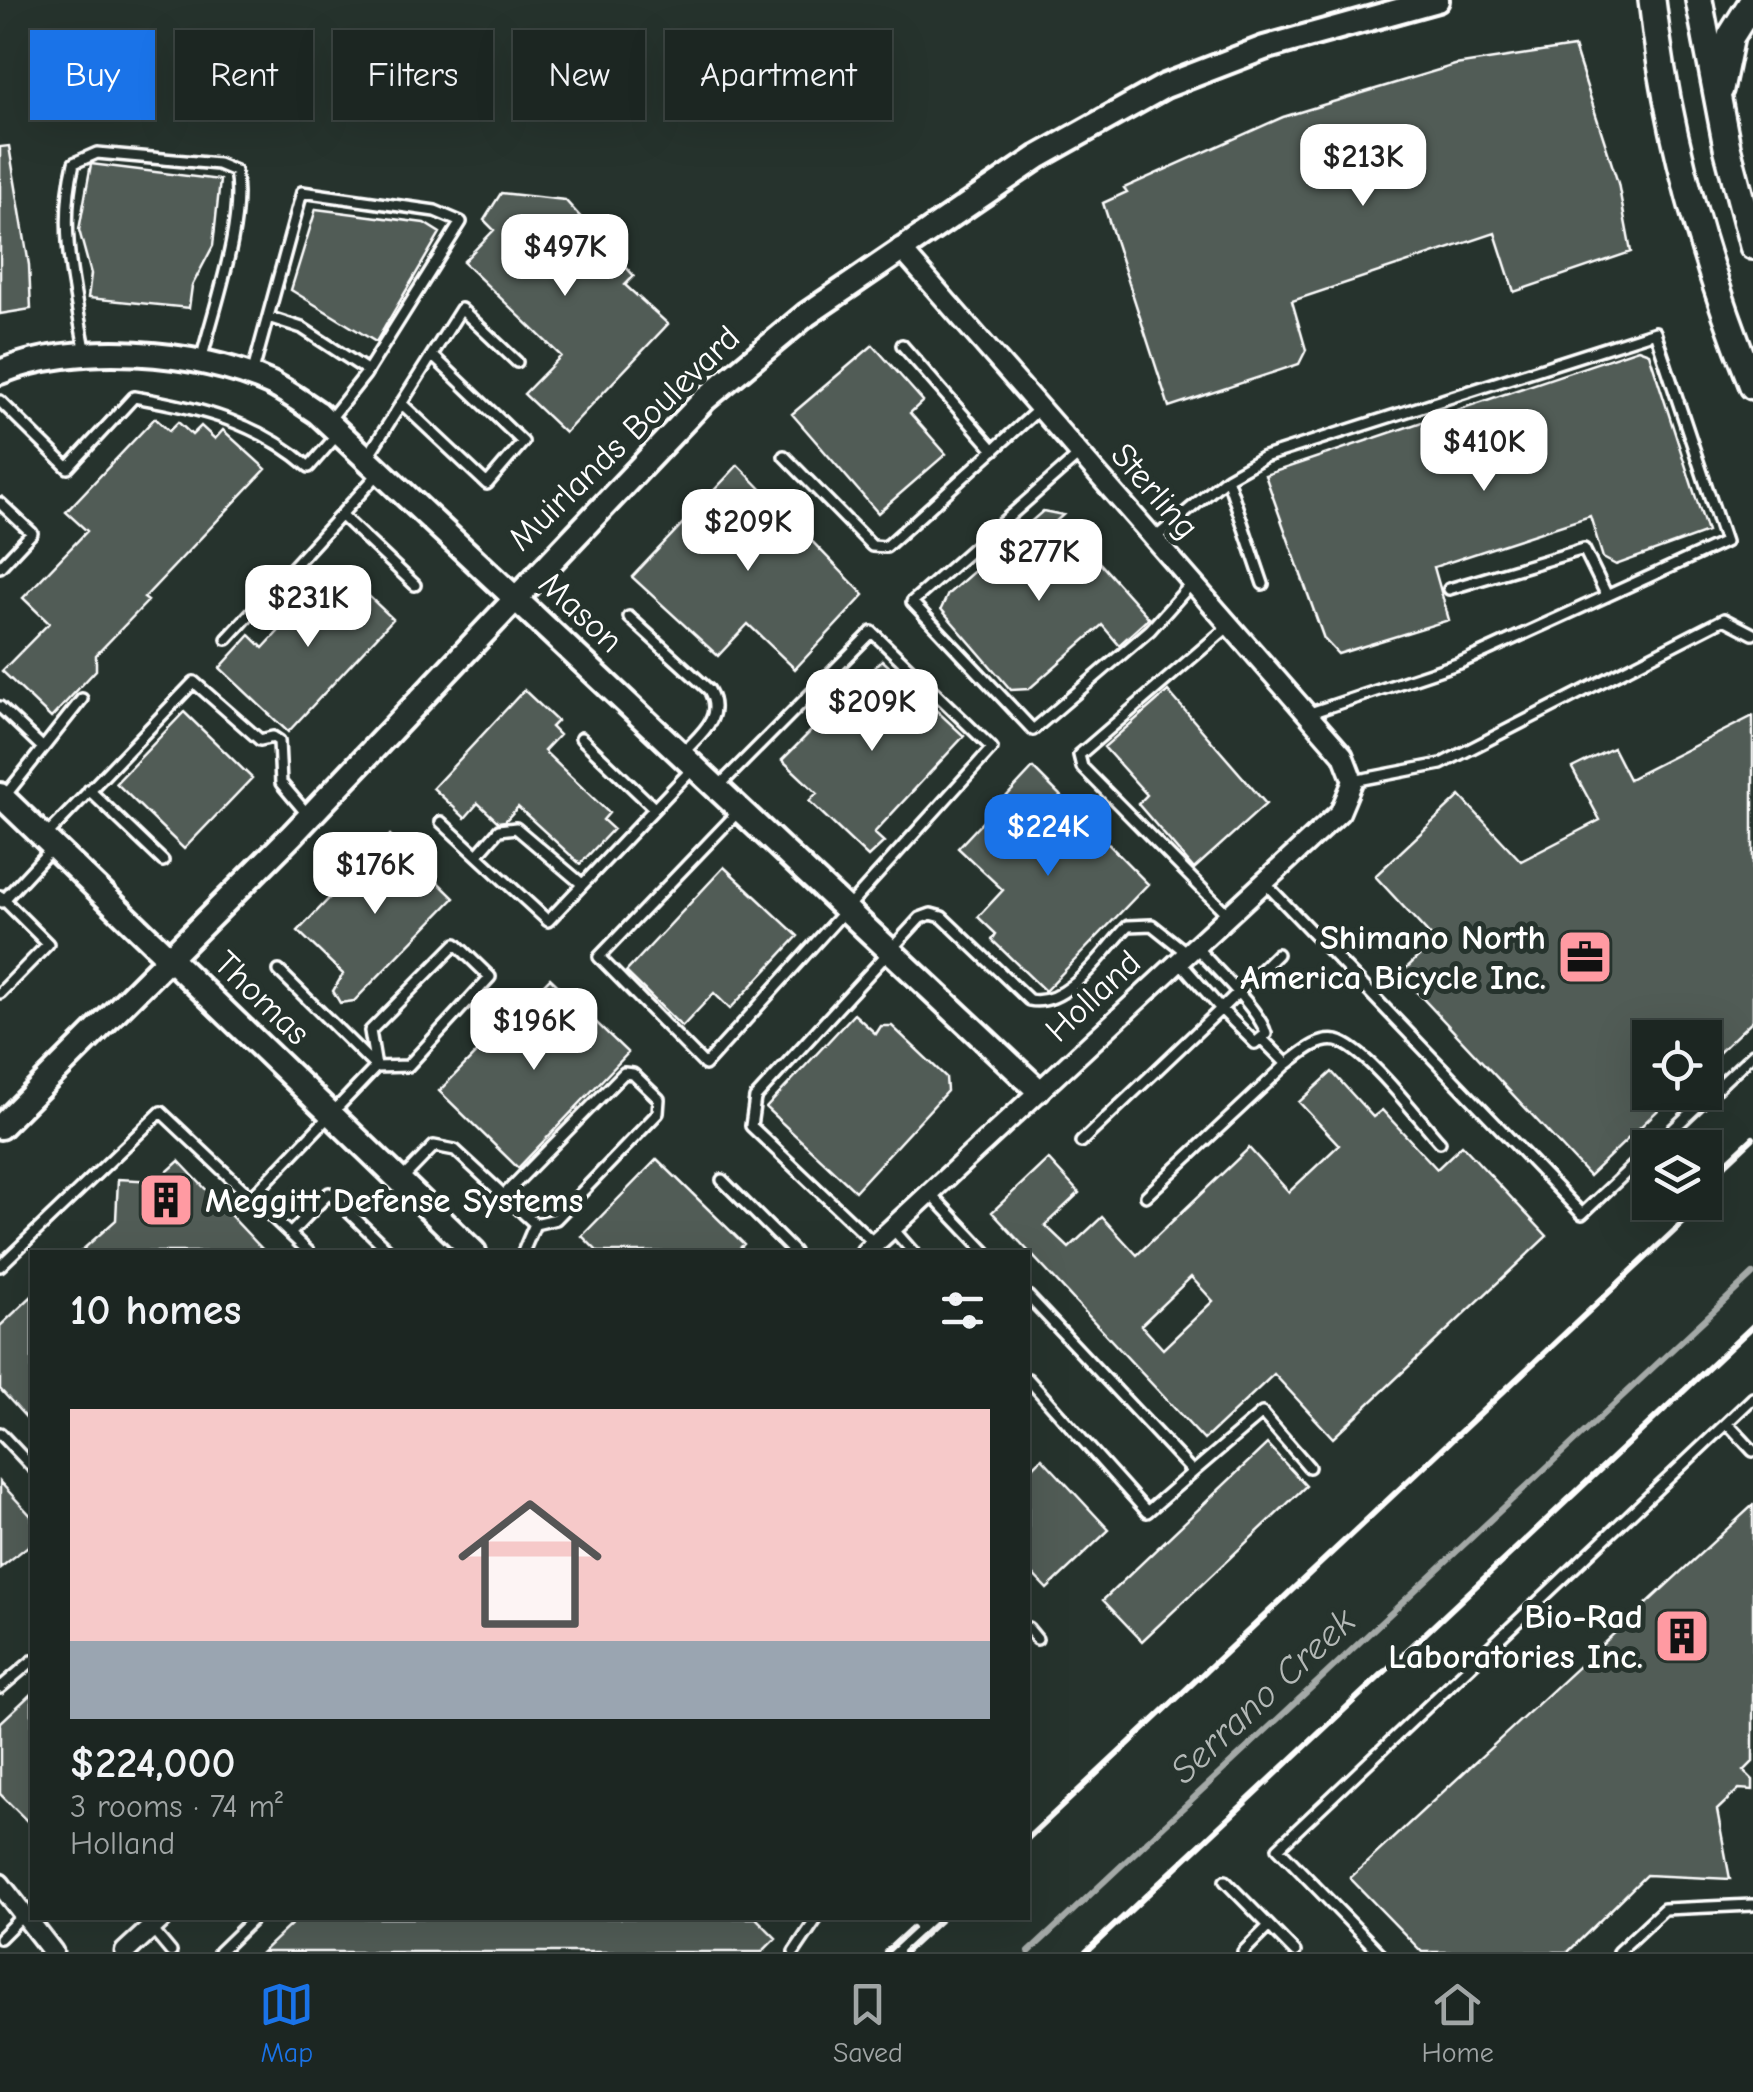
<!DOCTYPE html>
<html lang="en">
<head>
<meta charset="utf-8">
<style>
	:root { --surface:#1c2622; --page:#252e2a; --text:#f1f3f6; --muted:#a0a5a5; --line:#3a4340; --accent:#1a73e8 }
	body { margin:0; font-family:"Comic Neue",sans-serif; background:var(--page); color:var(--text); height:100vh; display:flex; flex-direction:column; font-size:38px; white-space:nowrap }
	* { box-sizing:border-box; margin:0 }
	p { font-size:32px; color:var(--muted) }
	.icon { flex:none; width:55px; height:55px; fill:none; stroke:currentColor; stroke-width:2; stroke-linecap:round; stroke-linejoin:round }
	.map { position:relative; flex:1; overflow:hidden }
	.panel { position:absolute; left:30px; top:1250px; width:1000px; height:670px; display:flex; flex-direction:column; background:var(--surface); border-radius:0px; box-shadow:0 10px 40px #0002,0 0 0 2px var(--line) }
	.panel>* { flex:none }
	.top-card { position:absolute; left:30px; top:30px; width:1000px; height:90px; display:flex; gap:20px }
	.tools { position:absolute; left:1632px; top:1020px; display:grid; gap:20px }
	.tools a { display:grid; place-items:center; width:90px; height:90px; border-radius:0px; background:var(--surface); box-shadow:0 10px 40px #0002,0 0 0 2px var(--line); font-size:50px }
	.price { position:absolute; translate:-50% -85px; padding:0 22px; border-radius:20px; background:#fff; color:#222; font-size:32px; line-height:65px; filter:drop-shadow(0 2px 5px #0008) }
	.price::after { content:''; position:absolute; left:50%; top:60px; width:30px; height:22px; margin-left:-15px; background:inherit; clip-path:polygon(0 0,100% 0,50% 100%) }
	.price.on { background:var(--accent); color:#fff }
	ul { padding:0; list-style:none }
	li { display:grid; align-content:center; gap:20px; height:530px; padding:0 40px }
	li+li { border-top:2px solid var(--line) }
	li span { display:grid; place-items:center; height:310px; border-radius:0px; color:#555 }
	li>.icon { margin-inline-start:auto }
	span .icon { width:180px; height:180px; fill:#fffc; stroke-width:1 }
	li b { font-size:42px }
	h2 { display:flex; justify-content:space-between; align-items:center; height:120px; padding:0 40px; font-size:42px }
	.chip { padding:0 35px; border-radius:0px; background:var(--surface); box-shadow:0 10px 40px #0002,0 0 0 2px var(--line); font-size:35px; line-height:90px }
	.chip.on { background:var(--accent); color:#fff }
	.dock { display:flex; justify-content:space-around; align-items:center; height:140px; border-top:2px solid var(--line); background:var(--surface); font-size:28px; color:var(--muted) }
	.dock a { display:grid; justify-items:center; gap:5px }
	.dock .on { color:var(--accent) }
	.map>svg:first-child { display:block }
</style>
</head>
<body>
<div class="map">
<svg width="1753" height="1952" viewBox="0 0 1753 1952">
	<rect width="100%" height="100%" fill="#26332d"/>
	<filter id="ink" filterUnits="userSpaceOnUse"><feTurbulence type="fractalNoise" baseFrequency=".01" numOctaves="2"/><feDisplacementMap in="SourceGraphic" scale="20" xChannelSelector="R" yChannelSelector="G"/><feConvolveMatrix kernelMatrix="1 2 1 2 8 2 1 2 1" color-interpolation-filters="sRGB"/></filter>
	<g filter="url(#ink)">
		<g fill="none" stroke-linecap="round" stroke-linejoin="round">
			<path stroke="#a4a9a7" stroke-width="6" d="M1029 1952 1753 1274"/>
		</g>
		<path fill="#515c57" stroke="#fff" stroke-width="2.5" fill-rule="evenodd" d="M1574 47 1618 183 1631 252 1514 292 1495 233 1292 301 1306 350 1299 364 1169 407 1103 203 1127 192 1124 188 1283 117 1455 65Z
			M9 146 29 265 31 309 0 314V147Z
			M91 164 220 180 213 246 192 286 189 308 88 298 91 274 79 230Z
			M501 193 565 200 634 276 625 285 668 324 565 433 524 394 561 356 463 262 494 230 484 220Z
			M316 209 424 223 440 233 376 342 291 290Z
			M873 345 923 401 910 413 946 454 878 513 792 414Z
			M1638 349 1649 353 1707 532 1616 565 1603 558 1590 516 1434 567 1449 620 1338 654 1324 639 1265 475Z
			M155 418 169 431 178 422 192 435 201 426 215 439 223 430 266 469 144 598 148 601 96 655V670L51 718 2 671 49 623 23 598 87 531 66 512Z
			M738 465 864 595 795 669 748 624 718 656 632 577Z
			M1043 511 1063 515 1054 523 1073 547 1080 541 1149 618 1119 645 1102 625 1029 689 1011 690 941 609 948 594Z
			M338 567 393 619 288 732 220 668 250 635 263 648Z
			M882 660 964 736 874 833 884 842 868 857 809 801 817 793 782 760Z
			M524 690 557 721 551 727 559 735 544 751 609 813 603 820 613 829 580 864 518 807 505 821 498 822 478 803 465 818 433 788Z
			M1168 691 1266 804 1194 869 1138 804 1147 795 1104 747Z
			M184 712 252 778 184 849 116 783Z
			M1753 716V1020L1705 1066V1038H1650V1092H1677L1589 1176 1400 974 1435 941 1375 876 1460 796 1521 861 1600 820 1572 768 1613 748 1629 779Z
			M1033 768 1148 884 1045 991 992 940 996 934 978 917 1003 890 958 848Z
			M390 835 454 898 354 1001 340 1003 333 991 343 974 298 931Z
			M724 867 798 936 730 1009 714 993 682 1027 626 972Z
			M550 978 628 1053 518 1168 439 1091Z
			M854 1014 876 1034 881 1026H892L946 1077 947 1091 855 1191 766 1108Z
			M1332 1072 1373 1117 1382 1110 1437 1169 1462 1145 1547 1236 1333 1438 1274 1374 1204 1440 992 1212 1048 1159 1079 1193 1045 1225 1069 1248 1102 1217 1137 1255 1249 1148 1289 1192 1339 1145 1299 1102ZM1191 1277 1213 1301 1163 1349 1141 1325Z
			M657 1159 744 1244 736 1252H598L582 1236Z
			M179 1161 265 1252H80L116 1220 118 1179 157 1181Z
			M32 1296V1424L0 1389V1326Z
			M1267 1444 1306 1486 1142 1641 1103 1600Z
			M1042 1458 1109 1530 1047 1589 1028 1569V1472Z
			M0 1482 32 1517V1543L0 1568Z
			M1753 1505V1762L1744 1771 1753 1780V1790L1739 1789 1717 1810 1730 1879 1646 1875 1568 1952H1422L1350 1878Z
			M32 1693V1826L0 1794V1723Z
			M298 1918H756L776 1938 762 1952H262Z"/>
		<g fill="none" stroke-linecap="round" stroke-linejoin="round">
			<g stroke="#fff" stroke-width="16">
				<path id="lane" d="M268 317 302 328 368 371
					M902 345 994 450
					M86 354C74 288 58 229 74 163L97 153 218 164 235 171C245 224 214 307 201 361
					M252 375 302 192 435 211 461 222 365 375 330 419
					M0 401 68 468 134 397C199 408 258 422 309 467L338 434
					M401 403 487 484 523 442 432 355
					M1080 454 912 602 1033 730 1150 630 1192 583
					M368 456 461 309 517 362
					M784 456 872 546 886 547 1040 408
					M1227 478 1264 457 1655 332 1725 542 1460 663 1307 714
					M0 503 32 533 0 567
					M341 515 415 585
					M1154 539 1227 478 1263 584
					M1449 589 1584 549 1607 596
					M629 617 709 690C725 718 700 734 682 754
					M227 639 380 472
					M0 707 43 748
					M581 738 654 808
					M1353 781 1441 764 1724 619 1753 634
					M719 786 872 632 992 748 705 1065 599 957 738 812
					M89 790 163 861
					M5 796 82 699
					M441 822 548 921 692 769
					M44 838 194 682 260 740 273 737 279 741 281 783 307 814
					M478 854 499 830 516 828 582 884
					M1264 882 1582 1214 1650 1150
					M0 896 48 944 0 993
					M2 902 53 847
					M1228 915 1082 767 1079 755 1230 625
					M1195 946C1212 966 1260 1010 1266 1034L1255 1043 1221 1009 1277 954
					M1262 1039 1287 1064C1301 1054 1318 1037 1337 1041 1366 1048 1418 1118 1440 1142
					M1081 1142 1221 1009 1179 961
					M1653 1148 1753 1054
					M402 1179 434 1146 455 1150 535 1224 523 1252
					M722 1180 794 1252
					M930 1193 986 1252
					M504 1195 624 1073 633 1074 659 1099 658 1113 556 1219 535 1224
					M1146 1196 1287 1064
					M252 1197 376 1067 408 1066 490 977 456 944 370 1031 376 1067 279 971
					M892 1228 913 1252
					M290 1234 309 1252
					M875 1244 751 1126 755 1098 920 918 931 914 942 917 1029 1000C1068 1008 1103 951 1128 926L1152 925 1187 953
					M0 1266 161 1112 290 1234 329 1193 390 1252
					M1028 1296 1193 1472 1147 1512 1028 1379
					M1727 1423 1753 1451
					M0 1433 32 1467
					M1193 1472 1262 1413 1309 1467
					M1028 1628 1037 1639
					M0 1688 32 1661
					M1225 1881 1295 1952
					M151 1928 171 1952
					M0 1938 23 1915
					M219 1952 254 1918
					M794 1952 817 1918
					M1243 1952 1269 1926
					M1379 1952 1278 1848 1753 1398
					M1618 1952 1664 1909 1753 1905"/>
			</g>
			<g stroke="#fff" stroke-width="25">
				<path id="street" d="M866 1252 1340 812 1353 781 1343 755 900 248
					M0 1884 53 1952
					M125 1952 162 1918"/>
			</g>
			<g stroke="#fff" stroke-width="30">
				<path id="secondary" d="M0 372C74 341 199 350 272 384 288 392 303 403 318 413L1038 1090
					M0 795 474 1252
					M0 1127 292 835 705 399 806 315 1038 157 1165 86 1264 48 1437 0"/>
			</g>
			<g stroke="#fff" stroke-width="32">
				<path id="primary" d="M1652 0C1667 134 1703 261 1753 386
					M1699 0 1727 147 1753 246
					M1720 89 1731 36 1753 1"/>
			</g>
			<use href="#lane" stroke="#26332d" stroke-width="9"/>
			<use href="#street" stroke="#26332d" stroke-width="18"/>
			<use href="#secondary" stroke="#26332d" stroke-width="22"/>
			<use href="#primary" stroke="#26332d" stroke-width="25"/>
			<path stroke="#fff" stroke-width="6" d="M1705 1183 1753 1138
				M1028 1838 1705 1202
				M886 1952 912 1928
				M905 1952 942 1918
				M1086 1952 1753 1326"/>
		</g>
	</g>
	<defs>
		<g id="office-square" transform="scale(2.875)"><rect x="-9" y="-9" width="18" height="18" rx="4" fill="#ff9aa2" stroke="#26332d"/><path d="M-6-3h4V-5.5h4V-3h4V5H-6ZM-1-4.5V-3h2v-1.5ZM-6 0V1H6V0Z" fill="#111"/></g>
		<g id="building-square" transform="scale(2.875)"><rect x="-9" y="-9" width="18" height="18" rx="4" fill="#ff9aa2" stroke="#26332d"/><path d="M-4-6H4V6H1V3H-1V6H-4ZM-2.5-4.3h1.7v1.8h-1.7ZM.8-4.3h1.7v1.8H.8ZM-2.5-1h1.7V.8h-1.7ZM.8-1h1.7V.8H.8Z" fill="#111"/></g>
	</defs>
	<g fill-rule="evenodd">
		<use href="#office-square" x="1585" y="957"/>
		<use href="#building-square" x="166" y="1200"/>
		<use href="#building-square" x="1682" y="1636"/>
	</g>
	<g text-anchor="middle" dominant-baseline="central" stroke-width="10" stroke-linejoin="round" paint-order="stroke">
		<g font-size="35" fill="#fff" stroke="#26332d">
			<text transform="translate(624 438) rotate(-44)">Muirlands Boulevard</text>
			<text transform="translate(1155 491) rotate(49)">Sterling</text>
			<text transform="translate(581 612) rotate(43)">Mason</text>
			<text transform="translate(1093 996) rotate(-43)">Holland</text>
			<text transform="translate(262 998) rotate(44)">Thomas</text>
		</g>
		<g font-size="35" font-weight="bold" fill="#fff" stroke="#26332d" text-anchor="end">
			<text x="1546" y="937">Shimano North<tspan x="1546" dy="40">America Bicycle Inc.</tspan></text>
			<text x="205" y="1200" text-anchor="start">Meggitt Defense Systems</text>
			<text x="1643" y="1616">Bio-Rad<tspan x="1643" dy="40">Laboratories Inc.</tspan></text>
		</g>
		<g font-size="38" font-style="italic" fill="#b3b8b6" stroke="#26332d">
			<text transform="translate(1263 1696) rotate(-43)">Serrano Creek</text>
		</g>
	</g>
</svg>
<div class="tools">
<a><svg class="icon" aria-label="locate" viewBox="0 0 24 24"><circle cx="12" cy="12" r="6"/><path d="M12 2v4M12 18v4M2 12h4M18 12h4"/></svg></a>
<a><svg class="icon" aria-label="layers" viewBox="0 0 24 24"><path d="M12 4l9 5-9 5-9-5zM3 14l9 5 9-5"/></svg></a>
</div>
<b class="price" style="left:1363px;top:209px">$213K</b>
<b class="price" style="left:565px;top:299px">$497K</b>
<b class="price" style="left:1484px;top:494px">$410K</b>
<b class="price" style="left:748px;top:574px">$209K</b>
<b class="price" style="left:1039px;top:604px">$277K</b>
<b class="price" style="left:308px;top:650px">$231K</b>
<b class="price" style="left:872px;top:754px">$209K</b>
<b class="price on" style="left:1048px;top:879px">$224K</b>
<b class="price" style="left:375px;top:917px">$176K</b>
<b class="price" style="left:534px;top:1073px">$196K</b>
<div class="top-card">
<a class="chip on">Buy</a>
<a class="chip">Rent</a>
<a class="chip">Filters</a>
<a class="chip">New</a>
<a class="chip">Apartment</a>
</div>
<section class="panel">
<h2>10 homes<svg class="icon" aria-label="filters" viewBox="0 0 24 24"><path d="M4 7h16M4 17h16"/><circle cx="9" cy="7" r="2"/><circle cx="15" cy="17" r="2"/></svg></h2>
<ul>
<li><span style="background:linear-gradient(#f6c9c9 75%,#9aa5b1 0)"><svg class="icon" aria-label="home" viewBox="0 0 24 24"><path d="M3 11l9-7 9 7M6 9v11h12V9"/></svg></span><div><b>$224,000</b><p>3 rooms · 74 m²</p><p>Holland</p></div></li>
</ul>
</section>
</div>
<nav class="dock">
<a class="on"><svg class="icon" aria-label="map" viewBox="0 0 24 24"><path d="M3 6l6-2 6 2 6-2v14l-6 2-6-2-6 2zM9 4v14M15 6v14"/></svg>Map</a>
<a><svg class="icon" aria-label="saved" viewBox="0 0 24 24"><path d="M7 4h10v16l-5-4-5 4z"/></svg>Saved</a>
<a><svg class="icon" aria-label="home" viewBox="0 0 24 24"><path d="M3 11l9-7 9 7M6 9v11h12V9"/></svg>Home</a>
</nav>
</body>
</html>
